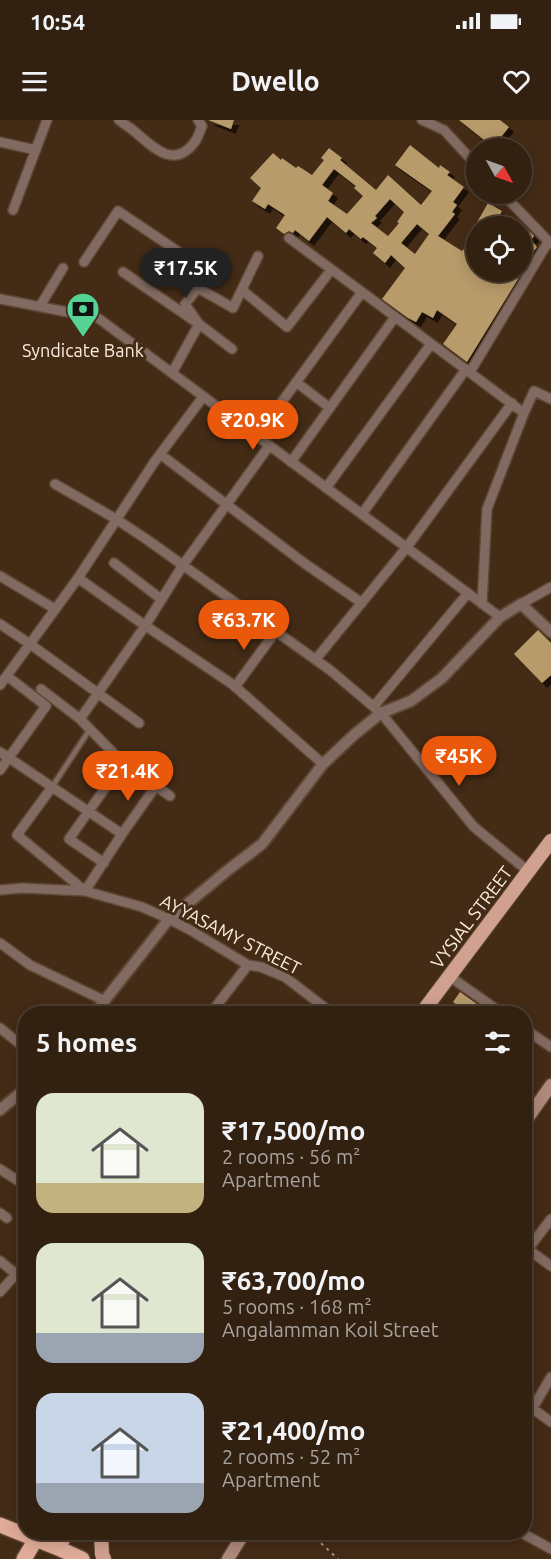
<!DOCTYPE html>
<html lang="en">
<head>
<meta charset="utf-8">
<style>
	:root { --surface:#322010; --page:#3d2d1e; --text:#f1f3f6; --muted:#a8a39f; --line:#4d3e30; --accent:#ea580c }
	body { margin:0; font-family:Ubuntu,sans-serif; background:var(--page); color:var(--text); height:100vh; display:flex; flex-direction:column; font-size:22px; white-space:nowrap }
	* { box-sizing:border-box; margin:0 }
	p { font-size:20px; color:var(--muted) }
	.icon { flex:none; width:33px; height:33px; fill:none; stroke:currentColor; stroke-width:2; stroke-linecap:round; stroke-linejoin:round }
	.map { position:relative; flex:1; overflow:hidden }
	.sheet { position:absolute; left:18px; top:886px; width:514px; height:534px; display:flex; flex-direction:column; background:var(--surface); border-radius:24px; box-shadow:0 3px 15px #0003,0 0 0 2px var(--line) }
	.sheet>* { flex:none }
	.needle { width:39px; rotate:130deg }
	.fabs { position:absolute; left:466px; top:18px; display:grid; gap:12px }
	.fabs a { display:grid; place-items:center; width:66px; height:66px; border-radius:50%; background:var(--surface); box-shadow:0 3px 15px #0003,0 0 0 2px var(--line); font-size:30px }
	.price { position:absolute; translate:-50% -51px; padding:0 14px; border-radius:21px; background:var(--accent); color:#fff; font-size:20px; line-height:39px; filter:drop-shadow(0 2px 3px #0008) }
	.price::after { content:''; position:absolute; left:50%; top:36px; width:18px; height:14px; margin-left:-9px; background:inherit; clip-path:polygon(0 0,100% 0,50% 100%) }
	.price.on { background:#222; color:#fff }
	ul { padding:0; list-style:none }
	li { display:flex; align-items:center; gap:18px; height:150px; padding:0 18px }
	li span { display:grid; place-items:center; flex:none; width:168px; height:120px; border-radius:18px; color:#555 }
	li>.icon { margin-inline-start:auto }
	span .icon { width:72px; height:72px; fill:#fffc; stroke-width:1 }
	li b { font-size:26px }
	h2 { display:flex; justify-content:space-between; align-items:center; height:72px; padding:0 18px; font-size:26px }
	.status { display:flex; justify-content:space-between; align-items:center; height:42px; padding:0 30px; background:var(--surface); direction:ltr }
	.status svg { height:16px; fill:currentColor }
	header { display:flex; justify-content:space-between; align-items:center; height:78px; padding:0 18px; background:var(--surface); font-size:27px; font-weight:600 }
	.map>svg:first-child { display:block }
</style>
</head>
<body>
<div class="status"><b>10:54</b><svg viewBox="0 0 49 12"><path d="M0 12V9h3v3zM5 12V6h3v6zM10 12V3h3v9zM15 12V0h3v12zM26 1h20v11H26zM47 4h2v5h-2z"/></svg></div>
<header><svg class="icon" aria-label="menu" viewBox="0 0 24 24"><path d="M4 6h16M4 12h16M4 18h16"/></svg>Dwello<svg class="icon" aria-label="heart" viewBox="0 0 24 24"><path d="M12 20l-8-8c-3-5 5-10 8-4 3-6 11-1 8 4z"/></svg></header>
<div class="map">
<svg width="551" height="1439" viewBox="0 0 551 1439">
	<defs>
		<filter id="shadow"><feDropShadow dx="5" dy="5" stdDeviation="0" flood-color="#0009"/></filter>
	</defs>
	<rect width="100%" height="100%" fill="#432b16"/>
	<path fill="#b89b6a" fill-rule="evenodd" filter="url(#shadow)" d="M208 0H234L231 9Z
		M459 0H500L509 7 493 27Z
		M410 25 439 48 440 45 450 52 447 55 464 67 453 82 457 85 452 92 455 94 438 116 462 131 464 129 477 139 474 144 477 146V152H518L521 154 467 242 443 224 457 204 437 190 433 198 422 192 416 202 408 198 382 179 405 148 391 135 385 143 373 133 377 128 363 117 361 119 349 109 346 113 327 97 309 121 295 110 293 113 289 111 284 114 276 108 285 95 268 84 265 89 252 81 261 68 250 58 273 33 281 40 282 38 296 48 298 46 312 55 324 40 321 38 329 28 342 38 340 40 376 70 388 55 421 85 432 71 395 45ZM334 49 356 66 354 68 363 76 347 94 328 81 333 73 322 65ZM390 79 404 92 397 102 399 103 388 116 371 103 377 98 375 96ZM417 104 429 114 415 134 401 123Z
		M488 83 502 91 494 106H475Z
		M522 104 534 116 531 120 537 127 529 137 531 138 522 152Z
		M538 510 551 523V555L542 563 514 534Z
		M460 872 491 894H469L453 882Z"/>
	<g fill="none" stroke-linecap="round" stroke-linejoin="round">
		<g stroke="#5d4632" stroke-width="8">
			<path id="service" d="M52 667 90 609"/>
		</g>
		<g stroke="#5d4632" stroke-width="12">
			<path id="minor" d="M119 0C124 4 129 7 134 11 152 26 173 50 194 23 198 18 200 11 202 6L198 0
				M422 0 444 10 477 46
				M0 22 36 30
				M503 74 551 124
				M13 90 47 0
				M289 118 362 172
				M84 142 118 91 207 151 198 168
				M123 152 199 204 232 229
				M242 170 287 207 331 150
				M0 179 98 198 500 497
				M40 186 63 148
				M470 252 548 122
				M172 253 199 204 185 184 198 168 233 188 258 136
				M296 262 330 288
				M524 293 534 271 551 279
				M257 316 362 172 524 293 487 389 482 484
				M160 334 304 443 362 483
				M291 342 395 197
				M55 364 116 399 149 421 330 550 381 593 474 707 528 751
				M326 368 431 224
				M362 394 466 249
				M114 443 161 479
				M0 456 55 489
				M78 458 140 502 232 564 323 644
				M521 484 551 467
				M0 504 30 524 139 603
				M316 539 407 427 512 283
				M0 565 78 458 155 341 203 277
				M235 567 276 511
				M41 569 80 599 123 643 170 676
				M374 586 468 473
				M80 599 145 506 183 445 269 326
				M0 632 122 714 85 771 17 715 52 667
				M0 650 46 586 7 556
				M122 714 156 666
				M104 743 69 719 123 643
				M0 770 22 768 85 771 142 787 169 799 192 811 248 845 261 847 285 857 333 894
				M0 823 30 845 105 881
				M449 856 503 894
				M151 890V894
				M210 894 248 845
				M0 908 26 929
				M525 909 551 927
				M0 1049 26 1066
				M0 1093 7 1098
				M525 1127 551 1146
				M528 1129 551 1099
				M0 1141 16 1154 26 1160
				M0 1172 26 1143
				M525 1283 551 1302
				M525 1301 551 1257
				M522 1413 551 1429"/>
		</g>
		<g stroke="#5d4632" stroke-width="14">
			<path id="tertiary" d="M94 894 169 799 228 750 262 724 323 644 355 614 381 593 411 581 442 558 500 497 521 484 551 512
				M0 990 26 968"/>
		</g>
		<g stroke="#5d4632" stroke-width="15">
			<path id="secondary" d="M525 1002 551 965
				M228 1439 244 1413"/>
		</g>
		<g stroke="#5d4632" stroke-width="16">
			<path id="primary" d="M421 894 551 721
				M101 1413 102 1434 104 1439
				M58 1428 67 1413"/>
		</g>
		<g stroke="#5d4632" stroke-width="18">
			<path id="trunk" d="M0 1405 58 1428 82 1439
				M24 1439 36 1419"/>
		</g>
		<path stroke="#a69282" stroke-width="2" stroke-dasharray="3 4.5" stroke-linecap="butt" d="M310 1413 338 1439"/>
		<use href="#service" stroke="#816a61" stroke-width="4.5"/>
		<use href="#minor" stroke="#816a61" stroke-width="9"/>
		<use href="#tertiary" stroke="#816a61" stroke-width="10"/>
		<use href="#secondary" stroke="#ae897b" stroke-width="12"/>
		<use href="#primary" stroke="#d1a18f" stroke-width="14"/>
		<use href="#trunk" stroke="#e0ac98" stroke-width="15"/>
	</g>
	<defs>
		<g id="bank-pin" transform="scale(1.725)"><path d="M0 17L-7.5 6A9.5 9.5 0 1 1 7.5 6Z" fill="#54d395" stroke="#432b16"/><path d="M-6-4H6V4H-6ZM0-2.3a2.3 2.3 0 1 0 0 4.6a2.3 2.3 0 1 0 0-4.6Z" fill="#111"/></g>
	</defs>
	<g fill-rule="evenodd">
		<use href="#bank-pin" x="83" y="189"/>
	</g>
	<g text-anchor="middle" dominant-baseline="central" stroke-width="6" stroke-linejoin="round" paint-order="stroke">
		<g font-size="18" fill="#fdede0" stroke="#432b16">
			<text x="83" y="230">Syndicate Bank</text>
		</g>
		<g font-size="18" fill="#fdede0" stroke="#432b16">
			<text transform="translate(471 797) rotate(-53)">VYSIAL STREET</text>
			<text transform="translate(231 814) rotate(27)">AYYASAMY STREET</text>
		</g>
	</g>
</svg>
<div class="fabs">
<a><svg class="needle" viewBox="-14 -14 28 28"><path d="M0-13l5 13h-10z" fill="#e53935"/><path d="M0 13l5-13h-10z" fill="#a8a39f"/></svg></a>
<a><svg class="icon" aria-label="locate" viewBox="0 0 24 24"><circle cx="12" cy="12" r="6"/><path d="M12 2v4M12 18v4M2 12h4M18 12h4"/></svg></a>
</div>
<b class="price on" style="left:186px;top:179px">₹17.5K</b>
<b class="price" style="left:253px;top:331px">₹20.9K</b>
<b class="price" style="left:244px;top:531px">₹63.7K</b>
<b class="price" style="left:459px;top:667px">₹45K</b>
<b class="price" style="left:128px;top:682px">₹21.4K</b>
<section class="sheet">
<h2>5 homes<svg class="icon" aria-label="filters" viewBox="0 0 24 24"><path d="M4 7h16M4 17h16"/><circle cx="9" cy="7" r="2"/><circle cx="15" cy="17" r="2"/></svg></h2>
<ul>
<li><span style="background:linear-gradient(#dfe7d0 75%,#c2b280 0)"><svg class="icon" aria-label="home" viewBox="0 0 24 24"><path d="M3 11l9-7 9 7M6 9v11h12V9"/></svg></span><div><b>₹17,500/mo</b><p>2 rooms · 56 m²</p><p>Apartment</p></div></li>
<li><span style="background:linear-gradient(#dfe7d0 75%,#9aa5b1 0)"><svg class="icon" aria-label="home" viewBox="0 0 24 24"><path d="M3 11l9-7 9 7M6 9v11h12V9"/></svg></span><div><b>₹63,700/mo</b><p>5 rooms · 168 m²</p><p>Angalamman Koil Street</p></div></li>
<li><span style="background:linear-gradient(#c9d6e8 75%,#9aa5b1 0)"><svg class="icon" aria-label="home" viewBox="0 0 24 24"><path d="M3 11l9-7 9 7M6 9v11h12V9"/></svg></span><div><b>₹21,400/mo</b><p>2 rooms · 52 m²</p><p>Apartment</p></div></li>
</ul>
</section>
</div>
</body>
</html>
